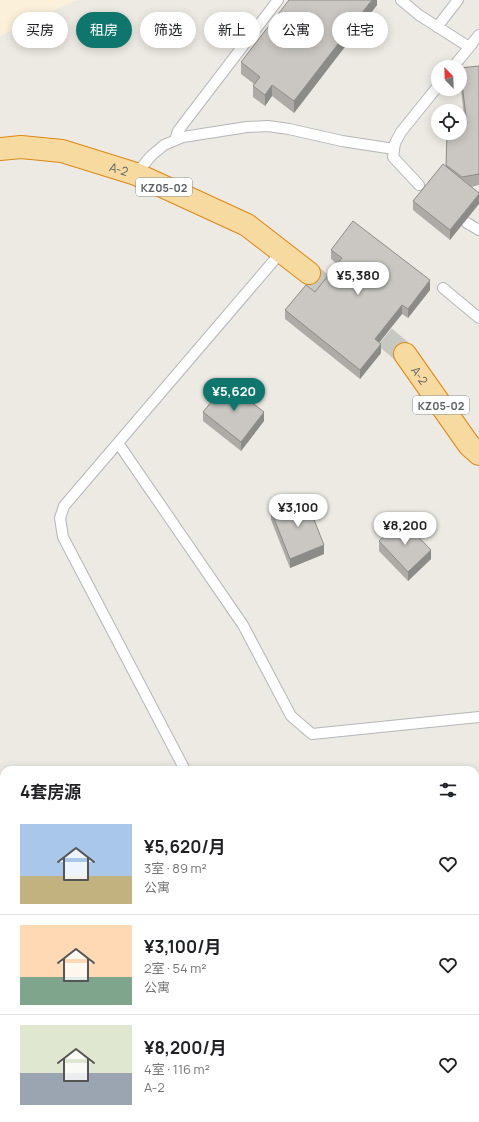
<!DOCTYPE html>
<html lang="zh">
<head>
<meta charset="utf-8">
<style>
	:root { --surface:#fff; --page:#f2f2f2; --text:#202124; --muted:#757577; --line:#e0e0e0; --accent:#0f766e }
	body { margin:0; font-family:Manrope,"Noto Sans SC",sans-serif; background:var(--page); color:var(--text); height:100vh; display:flex; flex-direction:column; font-size:15px; white-space:nowrap }
	* { box-sizing:border-box; margin:0 }
	p { font-size:13px; color:var(--muted) }
	.icon { flex:none; width:22px; height:22px; fill:none; stroke:currentColor; stroke-width:2; stroke-linecap:round; stroke-linejoin:round }
	.map { position:relative; flex:1; overflow:hidden }
	.panel { position:absolute; left:0px; top:766px; width:479px; height:356px; display:flex; flex-direction:column; background:var(--surface); border-radius:12px 12px 0 0; box-shadow:0 2px 10px #0003 }
	.panel>* { flex:none }
	.hud { position:absolute; left:12px; top:12px; width:455px; height:36px; display:flex; gap:8px }
	.needle { width:26px; rotate:337deg }
	.fabs { position:absolute; left:431px; top:60px; display:grid; gap:8px }
	.fabs a { display:grid; place-items:center; width:36px; height:36px; border-radius:50%; background:var(--surface); box-shadow:0 2px 10px #0003; font-size:20px }
	.price { position:absolute; translate:-50% -34px; padding:0 9px; border-radius:14px; background:#fff; color:#222; font-size:13px; line-height:26px; filter:drop-shadow(0 1px 2px #0008) }
	.price::after { content:''; position:absolute; left:50%; top:24px; width:12px; height:9px; margin-left:-6px; background:inherit; clip-path:polygon(0 0,100% 0,50% 100%) }
	.price.active { background:var(--accent); color:#fff }
	ul { padding:0; list-style:none }
	li { display:flex; align-items:center; gap:12px; height:100px; padding:0 20px }
	li+li { border-top:1px solid var(--line) }
	li span { display:grid; place-items:center; flex:none; width:112px; height:80px; border-radius:0px; color:#555 }
	li>.icon { margin-inline-start:auto }
	span .icon { width:48px; height:48px; fill:#fffc; stroke-width:1 }
	li b { font-size:17px }
	h2 { display:flex; justify-content:space-between; align-items:center; height:48px; padding:0 20px; font-size:17px }
	.tag { padding:0 14px; border-radius:18px; background:var(--surface); box-shadow:0 2px 10px #0003; font-size:14px; line-height:36px }
	.tag.active { background:var(--accent); color:#fff }
	.map>svg:first-child { display:block }
</style>
</head>
<body>
<div class="map">
<svg width="479" height="1122" viewBox="0 0 479 1122">
	<rect width="100%" height="100%" fill="#edeae3"/>
	<path fill="#fbf0da" d="M0 0H77L0 36Z"/>
	<g fill="none" stroke-linecap="round" stroke-linejoin="round">
		<path stroke="#c8c8c3" stroke-width="22" stroke-dasharray="22 11" stroke-linecap="butt" d="M309 273 405 354"/>
		<g stroke="#b4b6b9" stroke-width="12">
			<path id="service" d="M401 0 419 15 469 47 479 35
				M437 27 458 0
				M453 67 472 44
				M175 140 178 131 278 0
				M136 174 151 156 164 145 183 137 247 127 268 126 289 129 342 141 394 149
				M419 185 393 157 395 143 401 132 438 86
				M467 223 479 230
				M443 288 479 318
				M118 443 243 625 291 716 312 734 479 717
				M185 770 63 537 60 518 64 506 282 251
				M475 950 479 948"/>
		</g>
		<g stroke="#de8712" stroke-width="24">
			<g id="trunk">
				<path id="s1" d="M0 149 21 147 62 151 136 174 247 225 309 273"/>
				<path id="s2" d="M405 354 469 445 479 454"/>
				<path d="M475 1086 479 1085"/>
				<path d="M371 1122 383 1118"/>
			</g>
		</g>
		<use href="#service" stroke="#fff" stroke-width="10"/>
		<use href="#trunk" stroke="#f6daa0" stroke-width="22"/>
	</g>
	<path fill="#aeaba7" d="M377 0V5L294 113 272 96 265 106 253 97V86L254 84 241 74V62Z
		M479 66V185L471 187 450 240 413 210V201L446 167 447 133 465 124 460 81V68Z
		M331 250 430 290 408 318 402 314 379 342 381 353 360 379 285 319V310L315 292 337 264 331 259Z
		M203 412 264 421 241 451 203 421Z
		M271 511 324 554 290 568 271 520Z
		M379 541 431 559 408 581 379 551Z
		M475 791H479V867H475Z"/>
	<path fill="#8d8b88" d="M372 0H377V5L294 113V101Z
		M272 85V96L265 106V95Z
		M479 194V204L450 240V230Z
		M430 280V290L408 318V309Z
		M402 305V314L375 348V339Z
		M381 344V353L360 379V370Z
		M264 412V421L241 451V442Z
		M324 545V554L290 568V559Z
		M431 550V559L408 581V572Z"/>
	<path fill="#cac7c2" stroke="#8d8b88" d="M289 0H372L294 101 272 85 265 95 253 86 260 77 241 62Z
		M479 66V174L462 177 446 165 447 133H460V125L467 124 460 68Z
		M443 164 479 193V194L450 230 413 201Z
		M353 221 430 280 408 309 402 305 375 339 381 344 360 370 285 310 306 285 315 292 342 258 331 250Z
		M227 383 264 412 241 442 203 412Z
		M305 497 324 545 290 559 271 511Z
		M402 520 431 550 408 572 379 541Z
		M475 791H479V855H475Z"/>
	<g text-anchor="middle" dominant-baseline="central" stroke-width="3.5" stroke-linejoin="round" paint-order="stroke">
		<g fill="#fff" stroke="#8c9092" stroke-width="1">
			<rect x="136" y="178" width="56" height="18" rx="3"/>
			<rect x="413" y="396" width="56" height="18" rx="3"/>
		</g>
		<g font-size="11" font-weight="bold" fill="#5b6063">
			<text x="164" y="187">KZ05-02</text>
			<text x="441" y="405">KZ05-02</text>
		</g>
		<g font-size="12" fill="#5b6063" stroke="#fff">
			<text stroke="none"><textPath href="#s1" startOffset="122">A-2</textPath></text>
			<text stroke="none"><textPath href="#s2" startOffset="26">A-2</textPath></text>
		</g>
	</g>
</svg>
<div class="fabs">
<a><svg class="needle" viewBox="-14 -14 28 28"><path d="M0-13l5 13h-10z" fill="#e53935"/><path d="M0 13l5-13h-10z" fill="#757577"/></svg></a>
<a><svg class="icon" aria-label="locate" viewBox="0 0 24 24"><circle cx="12" cy="12" r="6"/><path d="M12 2v4M12 18v4M2 12h4M18 12h4"/></svg></a>
</div>
<b class="price" style="left:358px;top:296px">¥5,380</b>
<b class="price active" style="left:234px;top:412px">¥5,620</b>
<b class="price" style="left:298px;top:528px">¥3,100</b>
<b class="price" style="left:405px;top:546px">¥8,200</b>
<div class="hud">
<a class="tag">买房</a>
<a class="tag active">租房</a>
<a class="tag">筛选</a>
<a class="tag">新上</a>
<a class="tag">公寓</a>
<a class="tag">住宅</a>
</div>
<section class="panel">
<h2>4套房源<svg class="icon" aria-label="filters" viewBox="0 0 24 24"><path d="M4 7h16M4 17h16"/><circle cx="9" cy="7" r="2"/><circle cx="15" cy="17" r="2"/></svg></h2>
<ul>
<li><span style="background:linear-gradient(#a9c7e8 65%,#c2b280 0)"><svg class="icon" aria-label="home" viewBox="0 0 24 24"><path d="M3 11l9-7 9 7M6 9v11h12V9"/></svg></span><div><b>¥5,620/月</b><p>3室 · 89 m²</p><p>公寓</p></div><svg class="icon" aria-label="heart" viewBox="0 0 24 24"><path d="M12 20l-8-8c-3-5 5-10 8-4 3-6 11-1 8 4z"/></svg></li>
<li><span style="background:linear-gradient(#ffd9b3 65%,#7fa58c 0)"><svg class="icon" aria-label="home" viewBox="0 0 24 24"><path d="M3 11l9-7 9 7M6 9v11h12V9"/></svg></span><div><b>¥3,100/月</b><p>2室 · 54 m²</p><p>公寓</p></div><svg class="icon" aria-label="heart" viewBox="0 0 24 24"><path d="M12 20l-8-8c-3-5 5-10 8-4 3-6 11-1 8 4z"/></svg></li>
<li><span style="background:linear-gradient(#dfe7d0 60%,#9aa5b1 0)"><svg class="icon" aria-label="home" viewBox="0 0 24 24"><path d="M3 11l9-7 9 7M6 9v11h12V9"/></svg></span><div><b>¥8,200/月</b><p>4室 · 116 m²</p><p>A-2</p></div><svg class="icon" aria-label="heart" viewBox="0 0 24 24"><path d="M12 20l-8-8c-3-5 5-10 8-4 3-6 11-1 8 4z"/></svg></li>
</ul>
</section>
</div>
</body>
</html>
